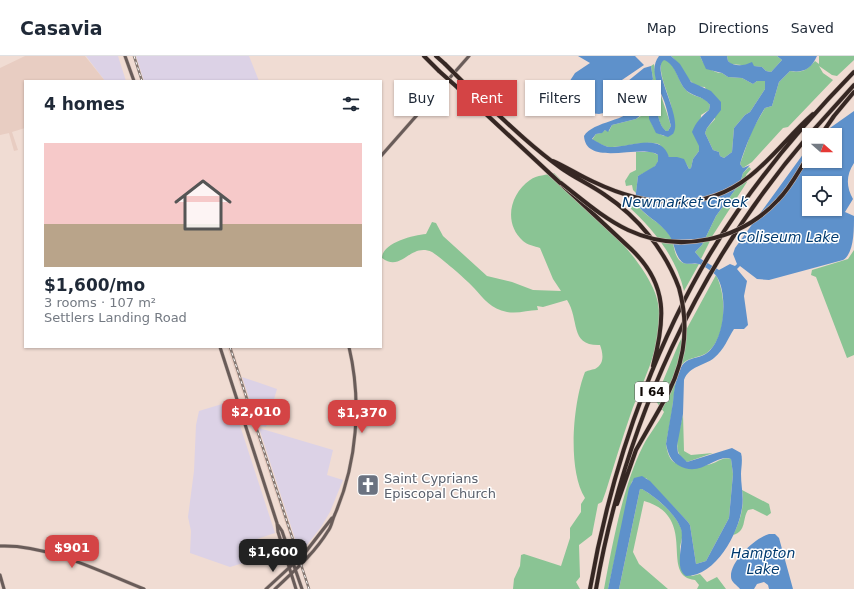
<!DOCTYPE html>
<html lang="en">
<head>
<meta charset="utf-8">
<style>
	:root { --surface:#fff; --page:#f6f6f7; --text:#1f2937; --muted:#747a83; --line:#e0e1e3; --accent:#d44445 }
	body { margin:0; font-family:"DejaVu Sans",sans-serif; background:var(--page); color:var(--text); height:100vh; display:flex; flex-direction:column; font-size:15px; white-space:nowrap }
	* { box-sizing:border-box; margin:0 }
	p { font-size:13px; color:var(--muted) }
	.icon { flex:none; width:22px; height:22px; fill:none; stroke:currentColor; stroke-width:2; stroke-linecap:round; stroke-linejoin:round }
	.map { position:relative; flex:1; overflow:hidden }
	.side { position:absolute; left:24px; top:24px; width:358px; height:268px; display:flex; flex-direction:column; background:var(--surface); border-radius:0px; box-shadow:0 1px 3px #0004 }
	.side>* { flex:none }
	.guide { position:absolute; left:394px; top:24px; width:380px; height:36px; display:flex; gap:8px }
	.needle { width:26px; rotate:111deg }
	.fabs { position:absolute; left:802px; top:72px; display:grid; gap:8px }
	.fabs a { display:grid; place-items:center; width:40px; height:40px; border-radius:0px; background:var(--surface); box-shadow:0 1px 3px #0004; font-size:20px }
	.price { position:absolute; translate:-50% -34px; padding:0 9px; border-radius:8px; background:var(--accent); color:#fff; font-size:13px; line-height:26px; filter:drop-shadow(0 1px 2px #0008) }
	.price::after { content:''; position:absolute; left:50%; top:24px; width:12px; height:9px; margin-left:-6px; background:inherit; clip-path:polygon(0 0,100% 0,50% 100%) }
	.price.selected { background:#222; color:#fff }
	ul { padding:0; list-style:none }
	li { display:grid; align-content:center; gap:8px; height:212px; padding:0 20px }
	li+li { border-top:1px solid var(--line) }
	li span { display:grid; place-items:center; height:124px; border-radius:0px; color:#555 }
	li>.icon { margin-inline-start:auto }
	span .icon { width:72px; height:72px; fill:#fffc; stroke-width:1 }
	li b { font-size:17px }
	h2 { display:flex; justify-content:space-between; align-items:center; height:48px; padding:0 20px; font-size:17px }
	.chip { padding:0 14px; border-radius:0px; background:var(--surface); box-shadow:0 1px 3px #0004; font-size:14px; line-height:36px }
	.chip.selected { background:var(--accent); color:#fff }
	header { display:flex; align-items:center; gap:24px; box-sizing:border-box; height:56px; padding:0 20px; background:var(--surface); border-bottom:1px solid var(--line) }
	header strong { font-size:19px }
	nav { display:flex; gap:22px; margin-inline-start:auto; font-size:14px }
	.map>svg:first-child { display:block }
</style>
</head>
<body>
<header>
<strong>Casavia</strong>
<nav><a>Map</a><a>Directions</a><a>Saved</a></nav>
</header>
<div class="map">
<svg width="854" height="533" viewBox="0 0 854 533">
	<rect width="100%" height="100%" fill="#f0dcd3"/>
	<path fill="#dcd2e6" d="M86 0H118L126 25H105Z
		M136 0H249L259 25H144Z
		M242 321 277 333 266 371 258 369Z
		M232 345 275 477 254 484 260 502 230 511 190 497 191 475 188 461 194 415 196 369 199 355Z
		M259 372 333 394 327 419 343 424 330 456 321 471 300 498Z"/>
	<path fill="#e8cdc2" d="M25 0H85L105 25H25V72L12 76 18 94 14 95 9 77 0 79V12Z
		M227 291H232L257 367 253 369Z
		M258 372 299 497 296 500 254 373Z"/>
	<path fill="#8ac494" d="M671 0H700C703 9 712 17 722 17L728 21 742 22 753 28 757 25H765V33L750 56 745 59 734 72 732 96 724 102 720 100 719 96 713 94 705 77 707 72 715 63 705 31C686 31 683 9 671 0Z
		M727 0H777L782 4 771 16 766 15 762 11 731 8 728 5Z
		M819 0H854V4L837 20 832 19 819 10 823 17 833 24 788 71 783 72 752 106 743 112 740 108 752 74 765 52 772 50 779 26 790 15C803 17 807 14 815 5L819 8Z
		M664 3C677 8 677 25 686 34 693 42 704 39 710 49L709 54 701 59 699 95 693 103 691 112 689 113C686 104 678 101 669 101L659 88C642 84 626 92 609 91 602 90 598 86 592 84L596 78 601 77 605 74 609 75 612 69 636 63 649 55C650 65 653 76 664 80L673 78C672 69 673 58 671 49 667 34 659 20 661 5Z
		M654 8C656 30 665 49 671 70L668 75H666C656 67 660 54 652 45L642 46 641 45 653 23 651 10Z
		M636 96H652L658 99C661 111 647 115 638 120L636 137 633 134 632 129 626 130 625 125 630 117 636 114Z
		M749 111 751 113 746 119 747 126 713 179 701 203 695 196 702 189 716 160 740 127 743 117Z
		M554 117C584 148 636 194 653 232 672 273 645 319 631 357 622 383 614 409 606 435L602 446 598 448 592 479 579 489 580 521 576 526 580 533H513L514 523 520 510 521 499 524 498 561 510 570 482V472L581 456V448L585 442C567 413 573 346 585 316 589 314 591 314 595 313 605 308 603 297 600 289 569 290 580 264 567 244L543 251 537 250 538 254C528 254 518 258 507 256 491 253 484 243 474 232 467 224 440 201 432 196 410 186 402 217 382 202 382 187 413 179 426 178L432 166 436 167 443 180 487 220 512 226 533 234 561 235 553 223 540 192C535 190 527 189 523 185 503 167 510 138 530 124 537 119 547 119 554 117Z
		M635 145C643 161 661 165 670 180 675 187 673 202 683 207 687 208 695 208 699 208L684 235C676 200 652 172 627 149Z
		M854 194V299L847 302 816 221 811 219 812 214 848 203Z
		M716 219C727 240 727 280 708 296 699 303 688 300 681 310 675 321 675 334 673 346 672 360 668 374 666 388 669 408 676 410 695 409 700 409 706 410 711 408 718 406 723 400 731 403L733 418 729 462 706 505 696 508 690 469 688 466 646 422 632 425 608 533H604C612 490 623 429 643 390 649 378 658 368 664 356L655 344 679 287Z
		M683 358 684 395 691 399 713 397 687 406C669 397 681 372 683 358Z
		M640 433H642C656 441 679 460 682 476 683 481 681 486 680 491 680 499 681 506 681 513L692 520 700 518 707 526 717 521 726 533H697L699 529 695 524C658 520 700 461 644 445L633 496 639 508 668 533H619Z
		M742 434 769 448 771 457 767 460 753 453 748 454C742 463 747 475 733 479 740 466 745 449 742 434Z"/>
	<path fill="#5e91cb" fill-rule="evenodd" d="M578 0H635L644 9 619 26 618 33 625 38 630 34 628 25 644 12 651 10 653 23 641 45H652C660 54 656 66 666 75H668L671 70C669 64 668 58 666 51 662 35 647 16 659 0H671L680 8 691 26 711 35 721 46V54L707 72 705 77 713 94 719 96 720 100 724 102 732 96 734 72 745 59 750 56 765 33V25H757L753 28 742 22 728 21 722 17 706 13 700 0H727L728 5C734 11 744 10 752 6L754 10 762 11 766 15 771 16 782 4 777 0H817C811 13 804 17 790 15L779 26 772 50 765 52C755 67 745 91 740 108L743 112 750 109 743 117 740 127 716 160 702 189 695 196 701 203 719 214 730 208 735 210 737 208 733 198 735 192 809 90V105H835V79H820L854 55V107C846 119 846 131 853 143L845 156 854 160C854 174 854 198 843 204L769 224 757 223 740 210 737 213 747 225 744 240 748 269 744 273H734C728 282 724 294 714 302 704 310 689 310 684 324L683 358 677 390 678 397 687 406 732 392 741 397C743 404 741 412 741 418 741 430 744 441 742 452 738 478 716 520 686 520 673 512 685 485 681 473 676 458 656 441 642 433H640L619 533H608L629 432 634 422 642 420 650 425 688 466 690 469 696 508 706 505 729 462 733 418 731 403C716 397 701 423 678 409 670 404 668 397 666 388 668 374 671 360 673 346 674 335 675 325 680 314 685 300 697 304 707 297 725 284 728 238 717 221 714 216 704 210 699 208 693 206 688 210 682 206 674 198 675 187 669 179 660 165 643 160 635 145L638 120 655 110 658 105V99C643 87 586 112 584 80 593 65 629 65 635 50L599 58 590 57 564 34 575 17 590 7ZM664 4C675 8 677 22 684 32 691 41 703 39 710 49L709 54C701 61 696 66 692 76L699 90V95L693 103 691 112 689 113 684 103 677 101H669C661 75 629 92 609 91 603 90 598 86 592 83L596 78 602 77 605 74 608 76 612 69 636 63 647 54 649 55V63L656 77 668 81 673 78C684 62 650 13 664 4ZM809 127H835V153H809Z
		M769 478H775L779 482 793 533H769L768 529 764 526 757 528 754 533H740C737 529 731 526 731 521 730 505 755 482 769 478Z"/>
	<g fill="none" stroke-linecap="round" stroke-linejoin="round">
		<g stroke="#ccbab2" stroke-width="4">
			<path id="secondary" d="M125 0 134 25
				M381 100 469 0
				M220 291 277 467 278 476 296 533
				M278 469 282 475 302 533
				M0 490C47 488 101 516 144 533
				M0 519 4 533
				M266 533 304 498 332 462
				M275 533C294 515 314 498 328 475 332 470 332 464 335 458 357 407 362 346 349 291"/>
		</g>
		<g stroke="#ccbab2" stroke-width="5">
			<path id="highway" d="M424 0 439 15
				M436 0 445 8
				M463 26C495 55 526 87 561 112 575 122 591 129 605 139 638 161 665 194 679 232
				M458 32 631 193C669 229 665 264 653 310
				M809 79 854 29
				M821 79 834 60 854 36
				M553 105C567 111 580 120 594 126 644 150 703 158 750 120 773 102 791 77 813 58
				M617 448 636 394 660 352
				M590 533C613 401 662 263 739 153 773 104 812 59 854 16
				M596 533C625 366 698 208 809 79"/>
		</g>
		<use href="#secondary" stroke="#695c59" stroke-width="3"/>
		<use href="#highway" stroke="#362723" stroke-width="4"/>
		<g stroke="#847771" stroke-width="2.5">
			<path id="rail" d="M134 0 142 25
				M230 291 309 533"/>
		</g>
		<use href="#rail" stroke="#fff" stroke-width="1" stroke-dasharray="3" stroke-linecap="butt"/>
		<g stroke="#ccbab2" stroke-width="5" stroke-linecap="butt">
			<path id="highway-bridge" d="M445 8 463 26
				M439 15 458 32
				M561 127C583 144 603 162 628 174 679 198 740 185 778 144 791 131 799 114 809 99
				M660 352C683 314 691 276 679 232"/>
		</g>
		<use href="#highway-bridge" stroke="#362723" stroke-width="4"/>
	</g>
	<defs>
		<g id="church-square" transform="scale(1.15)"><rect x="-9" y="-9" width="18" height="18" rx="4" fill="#6b7280" stroke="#fff"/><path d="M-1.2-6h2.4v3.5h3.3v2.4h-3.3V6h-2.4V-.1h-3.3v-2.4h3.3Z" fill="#fff"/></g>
	</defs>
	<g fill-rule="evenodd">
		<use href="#church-square" x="368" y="429"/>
	</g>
	<g text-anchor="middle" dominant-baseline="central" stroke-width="3" stroke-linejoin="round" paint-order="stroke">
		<rect fill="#fff" stroke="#585451" stroke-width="1" x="635" y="326" width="34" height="20" rx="3"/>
		<g font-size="12" font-weight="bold" fill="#100a07">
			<text x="652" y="336">I 64</text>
		</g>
		<g font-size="13" fill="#5b616d" stroke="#fff" text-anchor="start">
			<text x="384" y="422">Saint Cyprians<tspan x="384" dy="15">Episcopal Church</tspan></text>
		</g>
		<g font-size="14" font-style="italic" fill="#003a6f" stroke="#fff">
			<text x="685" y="146">Newmarket Creek</text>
			<text x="788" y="181">Coliseum Lake</text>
			<text x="763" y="497">Hampton<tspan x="763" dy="16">Lake</tspan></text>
		</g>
	</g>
</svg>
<div class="fabs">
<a><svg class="needle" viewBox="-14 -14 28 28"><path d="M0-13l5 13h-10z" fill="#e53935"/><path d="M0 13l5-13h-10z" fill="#747a83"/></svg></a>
<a><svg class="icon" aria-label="locate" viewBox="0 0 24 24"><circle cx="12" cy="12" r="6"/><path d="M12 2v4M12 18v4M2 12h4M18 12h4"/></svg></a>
</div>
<b class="price" style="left:256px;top:377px">$2,010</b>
<b class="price" style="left:362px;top:378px">$1,370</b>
<b class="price" style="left:72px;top:513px">$901</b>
<b class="price selected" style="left:273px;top:517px">$1,600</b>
<div class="guide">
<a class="chip">Buy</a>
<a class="chip selected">Rent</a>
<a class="chip">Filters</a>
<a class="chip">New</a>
</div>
<section class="side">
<h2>4 homes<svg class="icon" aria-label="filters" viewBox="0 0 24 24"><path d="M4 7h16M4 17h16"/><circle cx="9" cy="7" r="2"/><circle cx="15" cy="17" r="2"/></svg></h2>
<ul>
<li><span style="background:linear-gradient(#f6c9c9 65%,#b9a48a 0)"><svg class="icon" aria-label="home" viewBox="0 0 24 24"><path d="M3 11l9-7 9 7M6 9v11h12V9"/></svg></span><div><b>$1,600/mo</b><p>3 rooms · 107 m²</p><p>Settlers Landing Road</p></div></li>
</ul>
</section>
</div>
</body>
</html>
